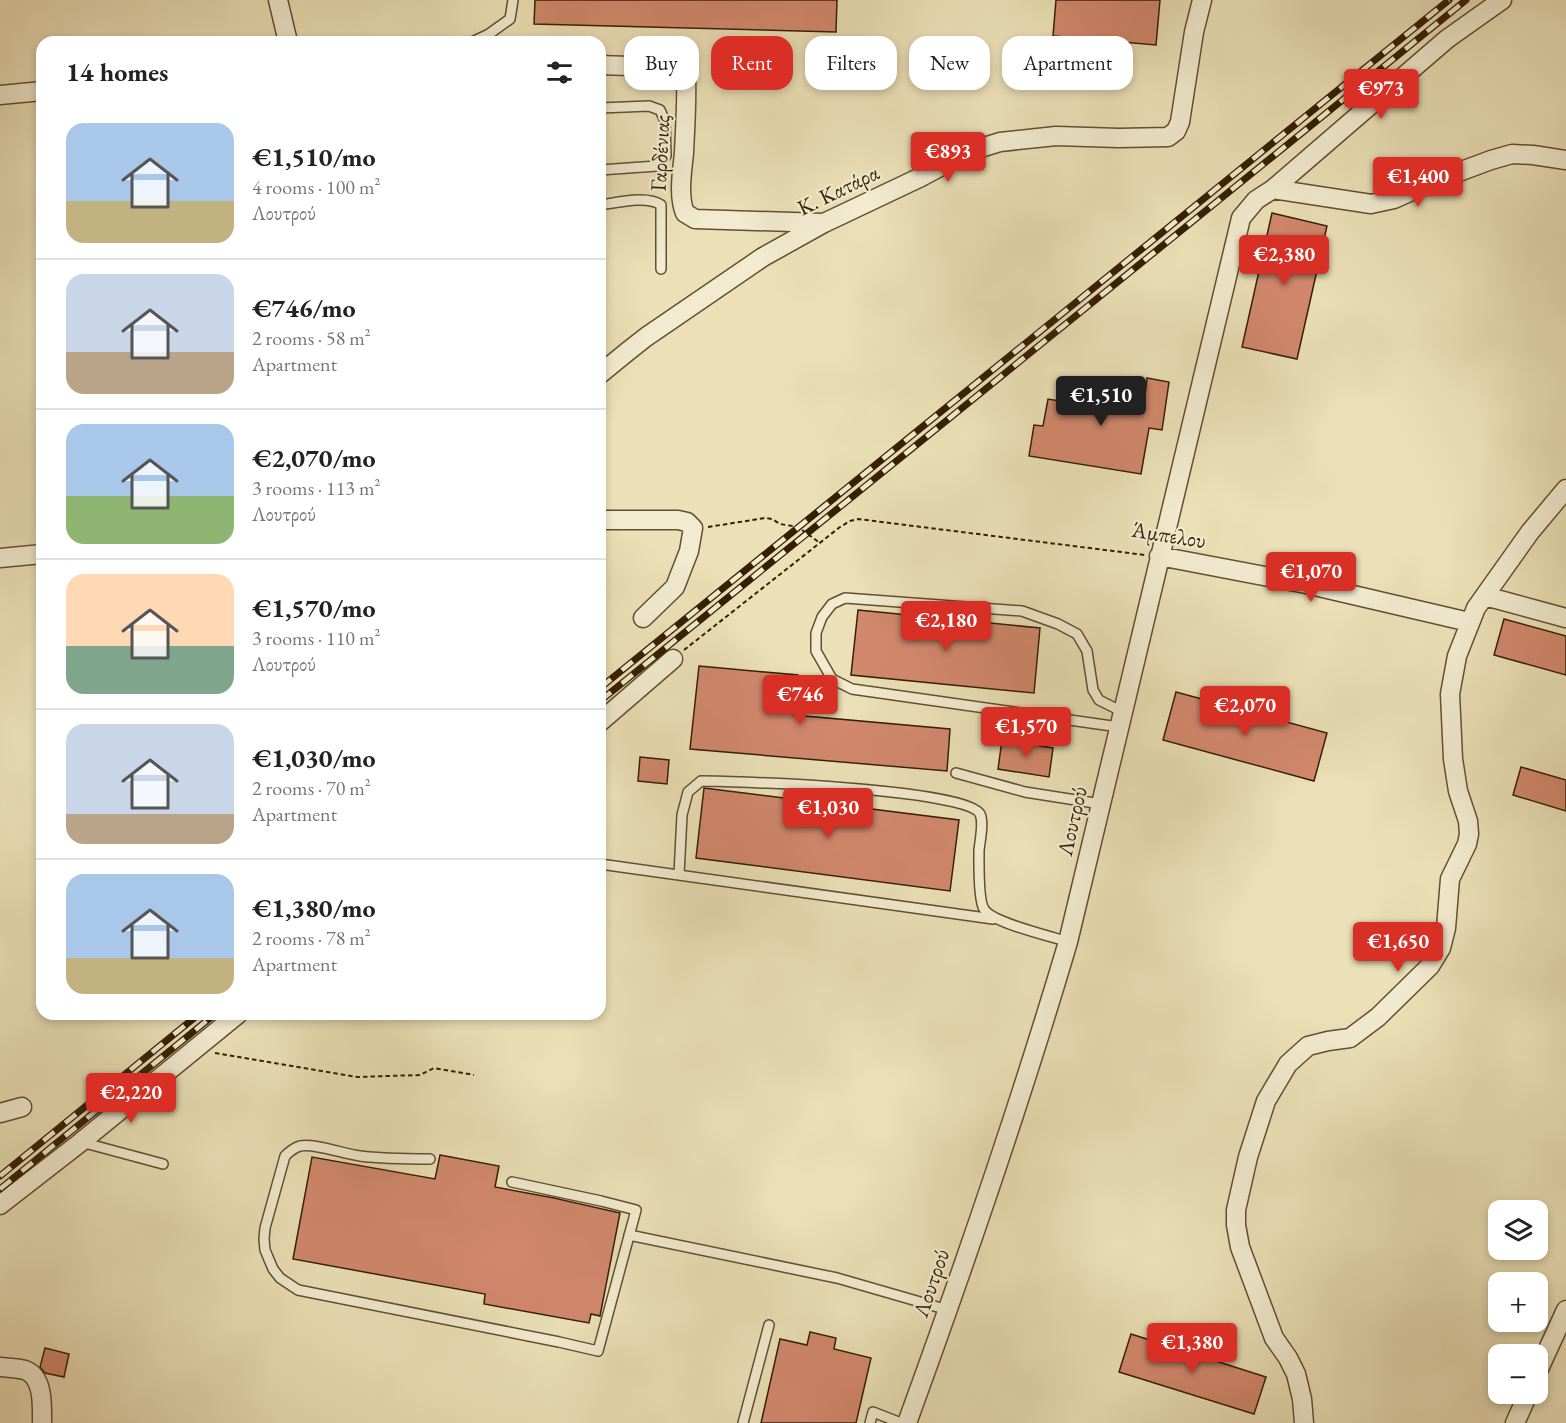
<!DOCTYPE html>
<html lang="en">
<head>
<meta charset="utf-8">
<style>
	:root { --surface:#fff; --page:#f2f2f2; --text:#222; --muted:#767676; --line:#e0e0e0; --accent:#d93025 }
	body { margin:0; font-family:"EB Garamond",serif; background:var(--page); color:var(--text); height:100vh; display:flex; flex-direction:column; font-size:22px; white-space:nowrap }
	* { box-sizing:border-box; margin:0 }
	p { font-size:20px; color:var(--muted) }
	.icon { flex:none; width:33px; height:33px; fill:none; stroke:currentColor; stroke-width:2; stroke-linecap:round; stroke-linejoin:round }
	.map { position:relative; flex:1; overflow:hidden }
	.panel { position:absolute; left:36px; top:36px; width:570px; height:984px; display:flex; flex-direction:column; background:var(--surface); border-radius:18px; box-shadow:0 3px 9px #0003 }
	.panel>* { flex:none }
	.top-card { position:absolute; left:624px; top:36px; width:570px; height:54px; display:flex; gap:12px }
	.tools { position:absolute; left:1488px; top:1200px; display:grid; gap:12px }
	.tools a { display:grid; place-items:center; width:60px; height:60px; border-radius:12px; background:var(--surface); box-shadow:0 3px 9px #0003; font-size:30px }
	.price { position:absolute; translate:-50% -51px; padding:0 14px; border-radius:6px; background:var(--accent); color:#fff; font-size:20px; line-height:39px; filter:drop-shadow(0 2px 3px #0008) }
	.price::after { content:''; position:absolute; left:50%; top:36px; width:18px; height:14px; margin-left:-9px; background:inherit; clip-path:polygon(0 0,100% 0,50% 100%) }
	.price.active { background:#222; color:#fff }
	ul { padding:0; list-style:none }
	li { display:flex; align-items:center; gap:18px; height:150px; padding:0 30px }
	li+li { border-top:2px solid var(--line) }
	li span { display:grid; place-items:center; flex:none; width:168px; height:120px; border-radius:18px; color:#555 }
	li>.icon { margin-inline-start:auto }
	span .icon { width:72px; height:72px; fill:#fffc; stroke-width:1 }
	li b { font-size:26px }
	h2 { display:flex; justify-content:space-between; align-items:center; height:72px; padding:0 30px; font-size:26px }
	.tag { padding:0 21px; border-radius:18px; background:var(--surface); box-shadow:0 3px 9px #0003; font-size:21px; line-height:54px }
	.tag.active { background:var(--accent); color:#fff }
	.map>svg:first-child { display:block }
</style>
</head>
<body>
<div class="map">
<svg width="1566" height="1423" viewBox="0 0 1566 1423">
	<rect width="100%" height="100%" fill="#ebe0b7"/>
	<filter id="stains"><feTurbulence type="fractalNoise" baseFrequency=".00333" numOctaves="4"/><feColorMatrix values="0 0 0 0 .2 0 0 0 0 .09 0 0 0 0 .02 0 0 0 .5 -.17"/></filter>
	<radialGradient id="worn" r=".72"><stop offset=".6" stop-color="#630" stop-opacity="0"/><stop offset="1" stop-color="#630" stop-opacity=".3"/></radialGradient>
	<path fill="#d2886d" stroke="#341f03" stroke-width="1.5" d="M535 0H837L836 32 534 24Z
		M1056 0H1160L1156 45 1053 36Z
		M1272 213 1327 226 1297 359 1242 347Z
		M1147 378 1169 382 1162 430 1149 428 1141 474 1029 456 1034 425 1043 426 1048 399 1072 403 1075 384 1145 395Z
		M858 610 1040 628 1034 693 851 675Z
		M1504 619 1566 636V675L1494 655Z
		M699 666 798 675 794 715 950 729 947 771 690 749Z
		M1176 692 1327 733 1314 781 1163 740Z
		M1002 740 1053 748 1049 777 998 769Z
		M640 757 669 760 667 784 638 781Z
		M1521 767 1566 780V811L1513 795Z
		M704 788 959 820 950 891 696 858Z
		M440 1155 499 1166 495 1187 554 1198 620 1213 600 1316 591 1314 589 1323 484 1304 485 1294 293 1259 312 1157 435 1179Z
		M810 1332 836 1338 834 1349 871 1358 856 1423H761L780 1339 807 1345Z
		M1131 1334 1266 1377 1254 1414 1119 1372Z
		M45 1348 69 1354 64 1377 45 1373 40 1367Z"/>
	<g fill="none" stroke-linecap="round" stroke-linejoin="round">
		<g stroke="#624f30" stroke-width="12">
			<path id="service" d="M472 42 489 34 510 19 513 0
				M600 108 649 106 660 110 665 121 666 156 657 166 600 170
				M600 205C616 203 647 195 661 205V269
				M1119 727 852 689 832 679 816 651V633L822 617 832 604 845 598 1022 611 1058 624 1077 634 1087 651 1093 690 1099 700 1123 712
				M956 773 1025 792 1101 804
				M600 864 993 919
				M679 875 682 815 688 792 701 781C737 781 968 789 980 814 984 822 980 841 979 850 979 862 978 900 984 909 992 923 1051 936 1068 942
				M81 1142 163 1164
				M430 1159C406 1159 383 1159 360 1156 344 1154 314 1143 300 1146 294 1148 289 1152 285 1156L265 1228 264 1239 265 1250 273 1269 280 1278 298 1290 559 1342 598 1351 636 1210 601 1201 512 1182
				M629 1235 837 1278 948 1310
				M743 1423 769 1325
				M870 1423 873 1412 901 1423"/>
		</g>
		<g stroke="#624f30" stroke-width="21">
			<path id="minor" d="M278 0 288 42
				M600 65 657 67 672 69 686 79C687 104 685 128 684 153 682 172 678 196 685 213L695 219 823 223
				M0 95 42 91
				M1273 189 1371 204 1394 199 1432 182 1491 160 1512 154 1533 155 1566 160
				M600 374 627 352 646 337 763 257 824 223 921 177 968 152 1000 142 1056 136 1119 138 1168 137 1176 131 1180 122 1194 32 1202 0
				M600 520H678L687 522 693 528 689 551 675 587 643 618
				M1159 556 1306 584 1469 622
				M0 558 42 554
				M1485 596 1566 618
				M600 722 673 659
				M0 1113 22 1107
				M0 1205 81 1142 238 1014
				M0 1367C8 1368 17 1368 25 1370 44 1377 42 1406 42 1423
				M1538 1371 1566 1310
				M907 1423C965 1264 1020 1104 1068 942L1241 218 1256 200 1273 189 1447 39 1502 0
				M1304 1423 1302 1399 1296 1374 1288 1358 1274 1338 1240 1247 1236 1225V1210L1248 1157 1266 1101 1288 1064 1308 1046 1328 1041 1350 1038 1378 1017 1430 966 1441 948 1446 928 1450 879 1467 844 1469 834 1468 821 1458 791 1453 759 1450 694 1457 656 1476 608 1530 532 1566 489
				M1515 1423 1528 1394"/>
		</g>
		<path stroke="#341f03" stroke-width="2" stroke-dasharray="4.5 3" stroke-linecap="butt" d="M708 527 765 518 772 519 780 524 798 527 820 543
			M684 650 840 527 850 521 858 519 1145 555
			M215 1053 357 1077 420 1075 434 1068 474 1075"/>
		<use href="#service" stroke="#f2ebd0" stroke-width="9"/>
		<use href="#minor" stroke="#f2ebd0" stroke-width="18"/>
		<g stroke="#341f03" stroke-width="7">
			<path id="rail" d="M600 688 1449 0
				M600 701 1466 0
				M0 1176 199 1014
				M0 1189 215 1014"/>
		</g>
		<use href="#rail" stroke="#f2ebd0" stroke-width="4.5" stroke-dasharray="14" stroke-linecap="butt"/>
	</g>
	<g text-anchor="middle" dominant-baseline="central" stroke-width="4.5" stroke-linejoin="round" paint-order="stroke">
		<g font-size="22" fill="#341f03" stroke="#f2ebd0">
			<text transform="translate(660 153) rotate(-87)">Γαρδένιας</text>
			<text transform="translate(838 190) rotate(-26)">Κ. Κατάρα</text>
			<text transform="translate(1169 535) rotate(9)">Άμπελου</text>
			<text transform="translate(1072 821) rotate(-77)">Λουτρού</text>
			<text transform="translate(931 1283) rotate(-71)">Λουτρού</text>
		</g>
	</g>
	<rect width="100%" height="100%" filter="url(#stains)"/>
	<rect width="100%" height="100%" fill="url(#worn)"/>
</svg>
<div class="tools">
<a><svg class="icon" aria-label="layers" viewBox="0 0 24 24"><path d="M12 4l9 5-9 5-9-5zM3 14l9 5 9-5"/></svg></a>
<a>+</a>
<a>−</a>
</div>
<b class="price" style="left:1381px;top:120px">€973</b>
<b class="price" style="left:948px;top:183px">€893</b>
<b class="price" style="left:1418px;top:208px">€1,400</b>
<b class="price" style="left:1284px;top:286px">€2,380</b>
<b class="price active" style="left:1101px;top:427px">€1,510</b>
<b class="price" style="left:1311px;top:603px">€1,070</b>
<b class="price" style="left:946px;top:652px">€2,180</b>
<b class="price" style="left:800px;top:726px">€746</b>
<b class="price" style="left:1245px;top:737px">€2,070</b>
<b class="price" style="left:1026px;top:758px">€1,570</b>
<b class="price" style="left:828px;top:839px">€1,030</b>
<b class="price" style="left:1398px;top:973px">€1,650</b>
<b class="price" style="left:131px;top:1124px">€2,220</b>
<b class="price" style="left:1192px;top:1374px">€1,380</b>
<div class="top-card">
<a class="tag">Buy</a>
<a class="tag active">Rent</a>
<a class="tag">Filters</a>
<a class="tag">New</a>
<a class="tag">Apartment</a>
</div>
<section class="panel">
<h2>14 homes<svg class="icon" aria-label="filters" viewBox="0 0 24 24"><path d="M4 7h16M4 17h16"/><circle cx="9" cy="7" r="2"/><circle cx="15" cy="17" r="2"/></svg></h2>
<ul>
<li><span style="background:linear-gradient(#a9c7e8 65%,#c2b280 0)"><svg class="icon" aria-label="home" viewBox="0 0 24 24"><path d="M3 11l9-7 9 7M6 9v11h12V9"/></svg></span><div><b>€1,510/mo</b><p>4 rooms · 100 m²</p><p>Λουτρού</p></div></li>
<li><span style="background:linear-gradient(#c9d6e8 65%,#b9a48a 0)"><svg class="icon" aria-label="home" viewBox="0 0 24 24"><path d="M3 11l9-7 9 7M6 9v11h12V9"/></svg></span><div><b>€746/mo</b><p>2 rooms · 58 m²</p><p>Apartment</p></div></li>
<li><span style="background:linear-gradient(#a9c7e8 60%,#8fb573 0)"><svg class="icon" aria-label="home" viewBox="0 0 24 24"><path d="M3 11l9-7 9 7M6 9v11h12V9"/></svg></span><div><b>€2,070/mo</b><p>3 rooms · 113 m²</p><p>Λουτρού</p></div></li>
<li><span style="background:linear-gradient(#ffd9b3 60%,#7fa58c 0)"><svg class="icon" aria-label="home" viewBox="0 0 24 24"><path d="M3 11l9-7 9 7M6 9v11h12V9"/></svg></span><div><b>€1,570/mo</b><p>3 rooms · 110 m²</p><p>Λουτρού</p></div></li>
<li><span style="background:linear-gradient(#c9d6e8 75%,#b9a48a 0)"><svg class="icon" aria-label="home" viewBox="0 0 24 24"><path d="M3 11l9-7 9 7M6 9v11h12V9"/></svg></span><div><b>€1,030/mo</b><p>2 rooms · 70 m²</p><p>Apartment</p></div></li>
<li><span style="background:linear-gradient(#a9c7e8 70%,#c2b280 0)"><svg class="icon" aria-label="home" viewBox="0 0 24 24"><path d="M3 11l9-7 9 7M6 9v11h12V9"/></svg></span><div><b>€1,380/mo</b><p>2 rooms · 78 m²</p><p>Apartment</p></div></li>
</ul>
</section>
</div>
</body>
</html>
